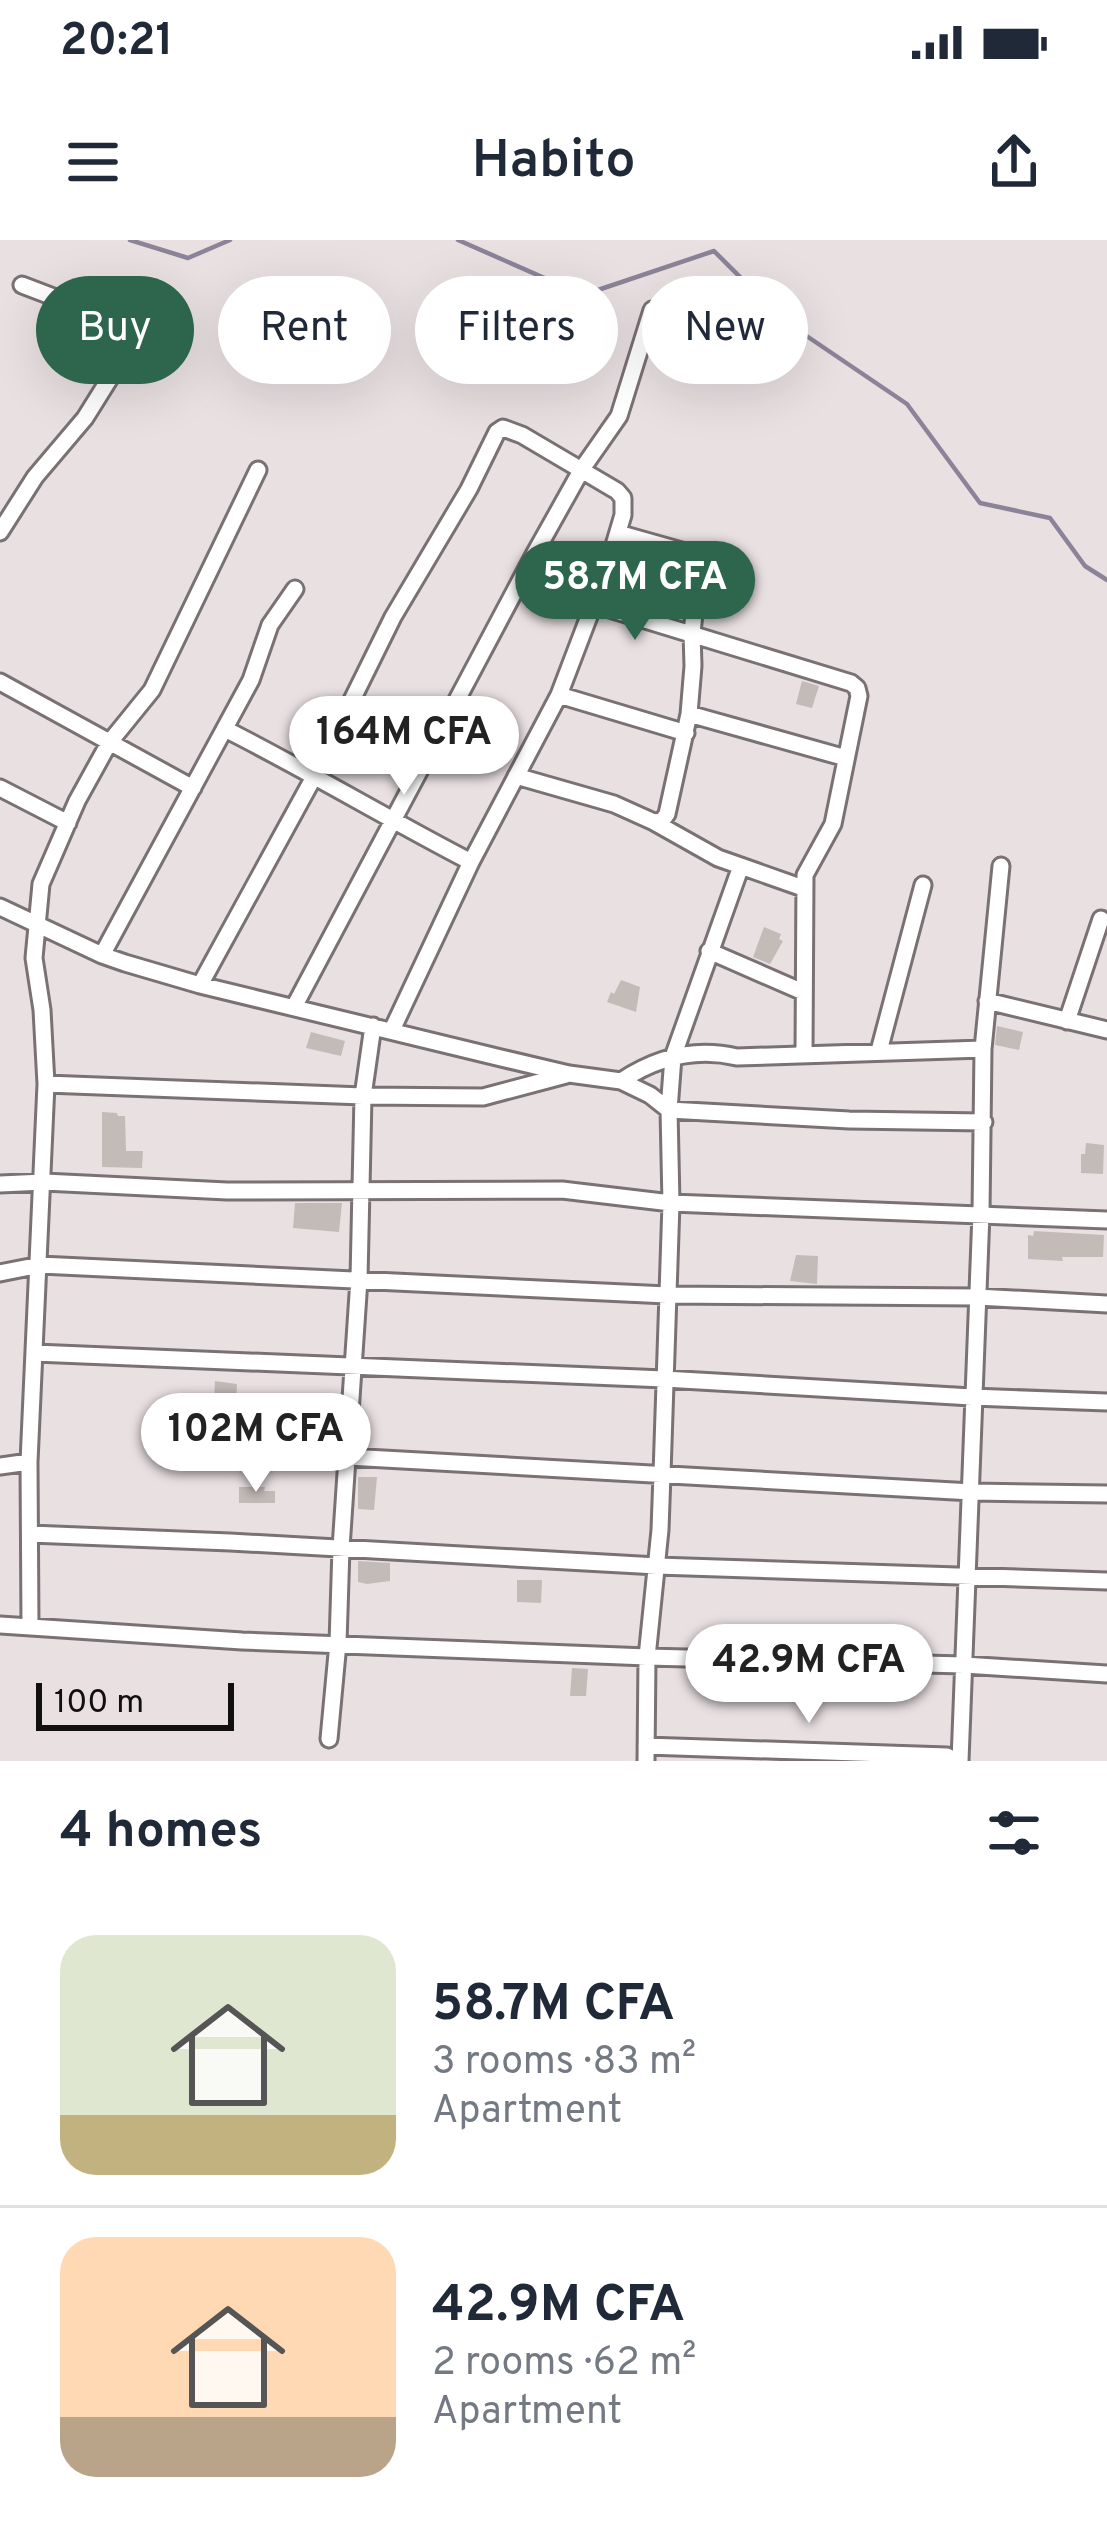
<!DOCTYPE html>
<html lang="en">
<head>
<meta charset="utf-8">
<style>
	:root { --surface:#fff; --page:#f2f2f3; --text:#1f2937; --muted:#747a83; --line:#e0e1e3; --accent:#2d654d }
	body { margin:0; font-family:Overpass,sans-serif; background:var(--page); color:var(--text); height:100vh; display:flex; flex-direction:column; font-size:45px; white-space:nowrap }
	* { box-sizing:border-box; margin:0 }
	p { font-size:39px; color:var(--muted) }
	.icon { flex:none; width:66px; height:66px; fill:none; stroke:currentColor; stroke-width:2; stroke-linecap:round; stroke-linejoin:round }
	.map { position:relative; height:1521px; overflow:hidden }
	.panel { display:flex; flex-direction:column; background:var(--surface); flex:1 }
	.panel>* { flex:none }
	.top-card { position:absolute; left:36px; top:36px; width:1035px; height:108px; display:flex; gap:24px }
	.scale { position:absolute; left:36px; bottom:30px; width:198px; box-sizing:border-box; padding-left:12px; border:6px solid #120f0f; border-top:0; font-size:33px; line-height:42px; white-space:nowrap; color:#120f0f; -webkit-text-stroke:9px #e9e0e2; paint-order:stroke }
	.price { position:absolute; translate:-50% -102px; padding:0 27px; border-radius:42px; background:#fff; color:#222; font-size:39px; line-height:78px; filter:drop-shadow(0 3px 6px #0008) }
	.price::after { content:''; position:absolute; left:50%; top:72px; width:36px; height:27px; margin-left:-18px; background:inherit; clip-path:polygon(0 0,100% 0,50% 100%) }
	.price.current { background:var(--accent); color:#fff }
	ul { padding:0; list-style:none }
	li { display:flex; align-items:center; gap:36px; height:300px; padding:0 60px }
	li+li { border-top:3px solid var(--line) }
	li span { display:grid; place-items:center; flex:none; width:336px; height:240px; border-radius:36px; color:#555 }
	li>.icon { margin-inline-start:auto }
	span .icon { width:144px; height:144px; fill:#fffc; stroke-width:1 }
	li b { font-size:51px }
	h2 { display:flex; justify-content:space-between; align-items:center; height:144px; padding:0 60px; font-size:51px }
	.tag { padding:0 42px; border-radius:54px; background:var(--surface); box-shadow:0 12px 48px #0002; font-size:42px; line-height:108px }
	.tag.current { background:var(--accent); color:#fff }
	.status { display:flex; justify-content:space-between; align-items:center; height:84px; padding:0 60px; background:var(--surface); direction:ltr }
	.status svg { height:33px; fill:currentColor }
	header { display:flex; justify-content:space-between; align-items:center; height:156px; padding:0 60px; background:var(--surface); font-size:54px; font-weight:600 }
	.map>svg:first-child { display:block }
</style>
</head>
<body>
<div class="status"><b>20:21</b><svg viewBox="0 0 49 12"><path d="M0 12V9h3v3zM5 12V6h3v6zM10 12V3h3v9zM15 12V0h3v12zM26 1h20v11H26zM47 4h2v5h-2z"/></svg></div>
<header><svg class="icon" aria-label="menu" viewBox="0 0 24 24"><path d="M4 6h16M4 12h16M4 18h16"/></svg>Habito<svg class="icon" aria-label="share" viewBox="0 0 24 24"><path d="M12 15V3M7 8l5-5 5 5M5 13v7h14v-7"/></svg></header>
<div class="map">
<svg width="1107" height="1521" viewBox="0 0 1107 1521">
	<rect width="100%" height="100%" fill="#e9e0e2"/>
	<g fill="none" stroke-linecap="round" stroke-linejoin="round">
		<path stroke="#8b8498" stroke-width="4.5" d="M130 0 188 18 230 0
			M458 0 583 55 714 11 783 80 907 164 980 263 1050 278 1085 326 1107 340"/>
	</g>
	<path fill="#c3bbb8" d="M802 441 819 446 812 468 796 464Z
		M764 687 781 694 779 699 783 701 770 724 753 717Z
		M621 740 640 747 636 772 607 762 611 752 614 754Z
		M997 786 1023 792 1019 810 995 805Z
		M311 792 345 801 341 816 306 808Z
		M102 872 117 873 118 876H125L126 911H143L142 928 102 927Z
		M1086 903 1104 905 1103 934 1081 933V914H1085Z
		M295 963H342L339 992 293 988Z
		M1034 991 1104 995 1103 1017H1062L1063 1021 1028 1019V995L1033 996Z
		M796 1015 818 1016 817 1044 790 1041Z
		M215 1141 237 1144 235 1180H213Z
		M358 1237H377L374 1270 358 1269Z
		M239 1247H265L264 1251H275V1263H239Z
		M358 1321 390 1323V1341L367 1344 358 1342Z
		M517 1340H542L541 1363 517 1362Z
		M572 1428 588 1429 586 1456H570Z"/>
	<g fill="none" stroke-linecap="round" stroke-linejoin="round">
		<g stroke="#797173" stroke-width="21">
			<path id="minor" d="M0 292 35 237 85 178 140 90 22 45
				M593 364 851 443 857 448 859 456 833 584 805 635 804 814
				M0 442 193 548
				M559 455 686 493
				M689 474 846 518
				M225 489C308 531 388 579 471 622
				M516 536 614 564 654 582 662 581 667 574 689 474 693 426 692 393 699 325 696 318 689 313 618 293
				M0 548 68 583
				M654 582 718 618 803 648
				M741 626 673 817 669 870 849 880 984 882
				M0 667 102 715 125 723 200 745 501 818 569 834 621 841 650 855 669 870 671 963 662 1234 660 1290 647 1417 646 1521
				M709 711 803 752
				M102 715 251 440 270 385 295 349
				M200 745 315 535 393 377 469 249 497 192 503 188 522 195 617 251 623 258V275L607 329 559 455 471 622 392 790
				M987 761 1107 790
				M294 767 535 313 582 229 619 176 652 70
				M1067 781 1101 679
				M983 809 1001 626
				M879 811 923 645
				M621 841C657 817 695 807 737 817L983 809 981 973 960 1521
				M46 844 363 856 483 857 566 835
				M0 944 44 942 227 951 562 950 671 963 1107 980
				M0 1033 40 1025 667 1055 977 1057 1107 1064
				M35 1113 664 1139 972 1157 1107 1162
				M276 1216 348 1217 972 1252 1107 1254
				M0 1226 29 1222
				M30 1294 230 1302 657 1326 1107 1341
				M0 1385 242 1401 647 1417 964 1425 1107 1434
				M30 1386 29 1222 46 844 42 770 34 718 41 644 77 561 109 503 152 450 258 230
				M329 1499 338 1403 341 1308 359 1039 363 856 373 786
				M646 1506 947 1516 956 1521"/>
		</g>
		<use href="#minor" stroke="#fff" stroke-width="15"/>
	</g>
</svg>
<div class="scale">100 m</div>
<b class="price current" style="left:635px;top:403px">58.7M CFA</b>
<b class="price" style="left:404px;top:558px">164M CFA</b>
<b class="price" style="left:256px;top:1255px">102M CFA</b>
<b class="price" style="left:809px;top:1486px">42.9M CFA</b>
<div class="top-card">
<a class="tag current">Buy</a>
<a class="tag">Rent</a>
<a class="tag">Filters</a>
<a class="tag">New</a>
</div>
</div>
<section class="panel">
<h2>4 homes<svg class="icon" aria-label="filters" viewBox="0 0 24 24"><path d="M4 7h16M4 17h16"/><circle cx="9" cy="7" r="2"/><circle cx="15" cy="17" r="2"/></svg></h2>
<ul>
<li><span style="background:linear-gradient(#dfe7d0 75%,#c2b280 0)"><svg class="icon" aria-label="home" viewBox="0 0 24 24"><path d="M3 11l9-7 9 7M6 9v11h12V9"/></svg></span><div><b>58.7M CFA</b><p>3 rooms · 83 m²</p><p>Apartment</p></div></li>
<li><span style="background:linear-gradient(#ffd9b3 75%,#b9a48a 0)"><svg class="icon" aria-label="home" viewBox="0 0 24 24"><path d="M3 11l9-7 9 7M6 9v11h12V9"/></svg></span><div><b>42.9M CFA</b><p>2 rooms · 62 m²</p><p>Apartment</p></div></li>
</ul>
</section>
</body>
</html>
